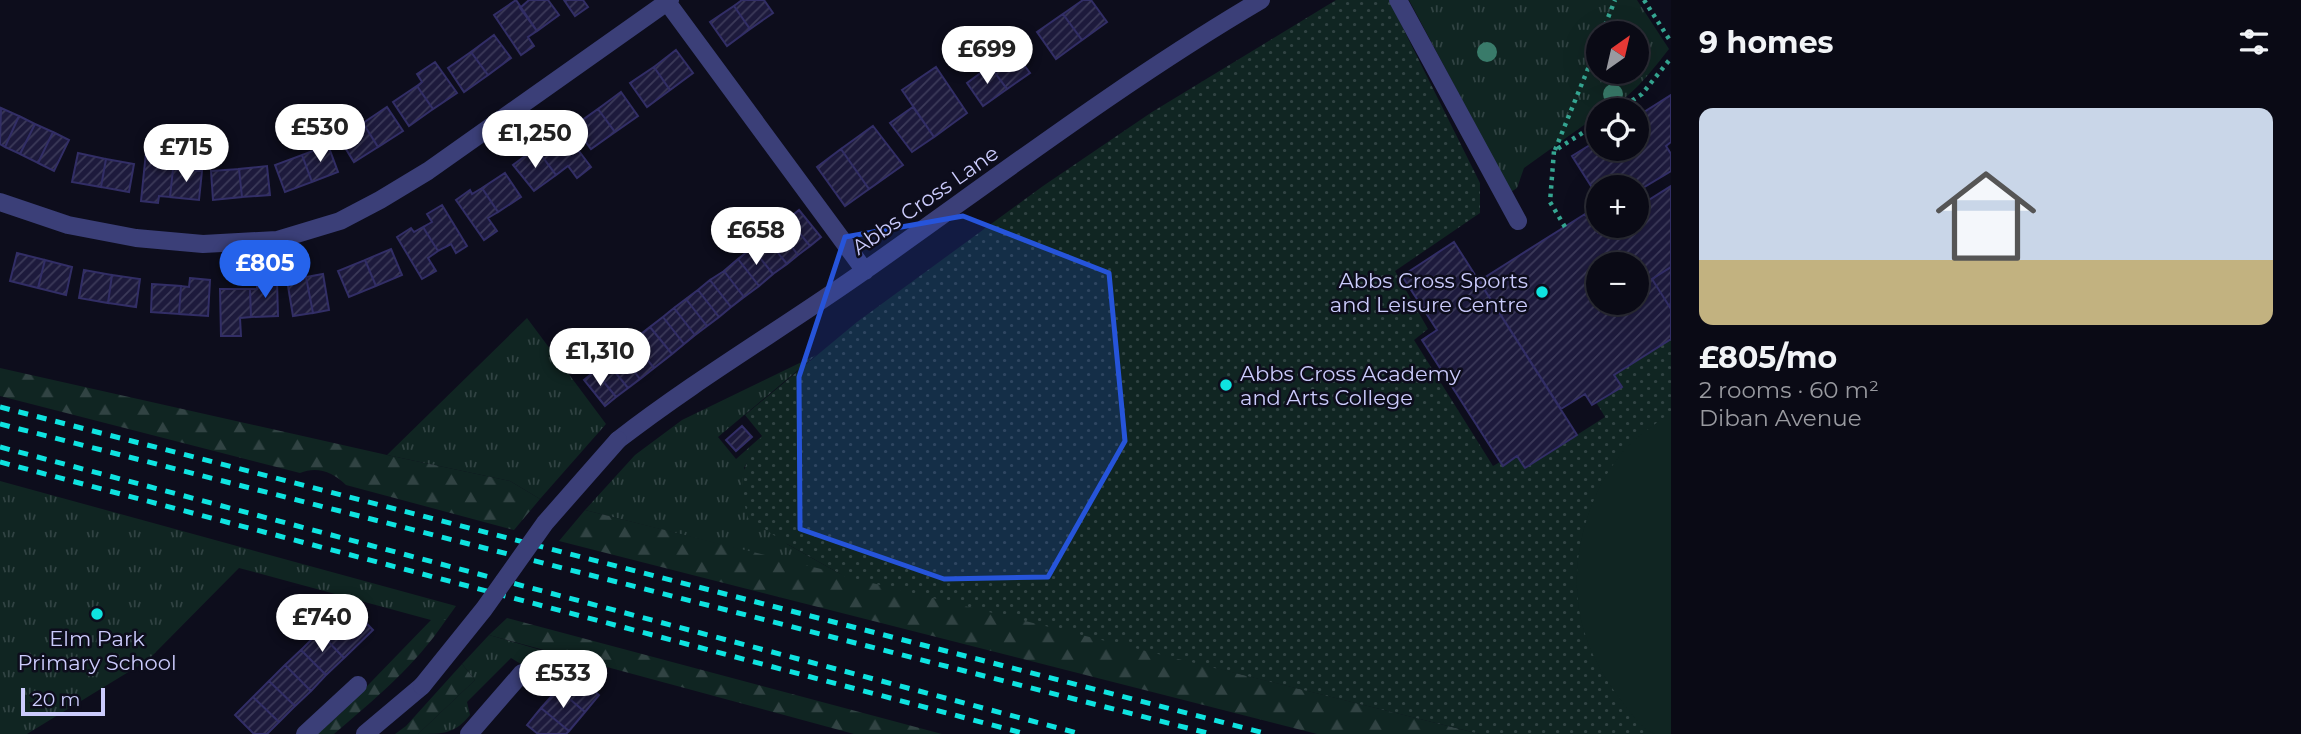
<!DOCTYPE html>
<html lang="en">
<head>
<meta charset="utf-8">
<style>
	:root { --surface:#0a0a15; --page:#181822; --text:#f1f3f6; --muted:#999aa0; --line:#2a2b34; --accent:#2563eb }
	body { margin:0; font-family:Montserrat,sans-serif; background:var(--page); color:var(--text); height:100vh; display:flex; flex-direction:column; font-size:26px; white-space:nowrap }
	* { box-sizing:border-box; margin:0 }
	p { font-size:23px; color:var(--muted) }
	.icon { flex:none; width:38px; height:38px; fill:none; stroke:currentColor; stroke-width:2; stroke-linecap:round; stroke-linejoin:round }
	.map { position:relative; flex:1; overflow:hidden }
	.drawer { display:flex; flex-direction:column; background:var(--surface); width:630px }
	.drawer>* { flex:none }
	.needle { width:46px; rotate:34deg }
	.buttons { position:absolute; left:1586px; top:21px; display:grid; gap:14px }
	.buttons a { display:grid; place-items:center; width:63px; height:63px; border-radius:50%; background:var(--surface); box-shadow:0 7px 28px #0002,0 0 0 2px var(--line); font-size:35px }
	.scale { position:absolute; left:21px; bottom:18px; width:84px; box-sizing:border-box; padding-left:7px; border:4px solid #cbcbfc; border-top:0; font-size:19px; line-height:24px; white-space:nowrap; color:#cbcbfc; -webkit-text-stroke:5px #0d0d1c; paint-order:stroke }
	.price { position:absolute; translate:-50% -60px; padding:0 16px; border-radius:24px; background:#fff; color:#222; font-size:23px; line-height:46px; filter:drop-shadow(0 2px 4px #0008) }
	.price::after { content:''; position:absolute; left:50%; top:42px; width:21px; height:16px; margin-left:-10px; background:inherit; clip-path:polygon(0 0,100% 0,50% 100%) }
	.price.current { background:var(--accent); color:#fff }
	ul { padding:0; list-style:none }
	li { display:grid; align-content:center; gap:14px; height:371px; padding:0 28px }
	li span { display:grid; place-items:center; height:217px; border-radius:14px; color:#555 }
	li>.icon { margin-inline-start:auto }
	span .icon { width:126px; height:126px; fill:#fffc; stroke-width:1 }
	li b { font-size:30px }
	h2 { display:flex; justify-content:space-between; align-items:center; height:84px; padding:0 28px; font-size:30px }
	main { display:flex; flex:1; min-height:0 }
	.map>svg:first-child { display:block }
</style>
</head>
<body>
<main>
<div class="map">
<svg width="1671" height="734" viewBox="0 0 1671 734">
	<defs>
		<pattern id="grass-tufts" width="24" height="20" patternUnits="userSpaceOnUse" patternTransform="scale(1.75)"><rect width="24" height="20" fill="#102522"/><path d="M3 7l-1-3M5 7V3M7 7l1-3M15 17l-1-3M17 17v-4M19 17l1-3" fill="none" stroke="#314343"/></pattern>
		<pattern id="forest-firs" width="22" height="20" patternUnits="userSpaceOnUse" patternTransform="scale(1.75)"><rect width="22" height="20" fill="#102522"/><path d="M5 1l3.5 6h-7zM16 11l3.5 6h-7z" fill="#314343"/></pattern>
		<pattern id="park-dots" width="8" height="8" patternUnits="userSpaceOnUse" patternTransform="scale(1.75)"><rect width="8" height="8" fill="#102522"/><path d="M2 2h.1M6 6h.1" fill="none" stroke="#314343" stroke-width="1.8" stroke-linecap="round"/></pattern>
		<pattern id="building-hatch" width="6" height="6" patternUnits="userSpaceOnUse" patternTransform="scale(1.75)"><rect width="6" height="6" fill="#1d1a3c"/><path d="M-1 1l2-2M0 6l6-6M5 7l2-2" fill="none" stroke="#3c3a59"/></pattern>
	</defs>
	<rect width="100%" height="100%" fill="#0d0d1c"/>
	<path fill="url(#grass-tufts)" fill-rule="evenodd" d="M1409 0H1637L1669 49C1654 68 1623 110 1598 110V115L1524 168 1517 188 1511 192ZM1598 33H1636V72H1598Z
		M527 318 606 424 540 499 510 481 387 455Z
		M816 355 718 437 736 459 762 436 744 468 787 544 844 576 585 510 635 455 682 420Z
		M0 481 456 606 446 620H431L239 568 148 660 27 734H0Z
		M489 635 558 655 539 675 511 658 467 702 470 715C455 734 443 734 418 734L475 680 462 664Z"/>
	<path fill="url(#forest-firs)" d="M0 368 387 455 510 481 540 499 514 530 346 485C333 472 317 466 300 473L0 396Z
		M585 510 1480 734H1317L559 541Z
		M507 618 942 734H854L489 635Z
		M431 620H446C414 667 377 697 334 734H317L341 713Z
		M462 664 475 680 418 734H395L406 726Z"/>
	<path fill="url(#park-dots)" d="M1336 0H1389L1480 183V213L1395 271 1428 329 1414 340 1493 466 1500 462 1503 466 1517 456 1525 468 1605 417 1596 402 1621 387 1614 375 1671 339V734H1480L844 576 787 544 748 518C738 482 741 466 762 436L745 415 857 322 1043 186 1152 112Z"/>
	<path fill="#102522" d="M1671 412V734C1666 734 1659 734 1655 734 1642 730 1626 707 1618 696 1599 671 1584 641 1579 609 1570 554 1590 486 1629 445 1642 433 1657 423 1671 412Z"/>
	<path fill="url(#building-hatch)" stroke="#322e66" stroke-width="2" fill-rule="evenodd" d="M516 0 537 31 528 37 534 46 521 55 494 15Z
		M529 0H548L559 15 537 31 520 8Z
		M564 0H583L588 7 575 16Z
		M742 0H764L773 13 750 29 734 6Z
		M1083 0H1091L1107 22 1082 40 1063 14Z
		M734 6 750 29 727 46 710 22Z
		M1063 14 1082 40 1056 59 1037 32Z
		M494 35 511 58 488 75 471 52Z
		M676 50 693 73 670 90 654 67Z
		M1013 50 1030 73 1007 89 990 66Z
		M471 52 488 75 464 92 448 68Z
		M435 62 457 93 433 109 417 86 422 82 417 74Z
		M990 66 1007 89 983 106 967 83Z
		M654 67 670 90 647 107 630 83Z
		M936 67 967 113 934 137 902 90Z
		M417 86 433 109 409 126 393 102Z
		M621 92 638 116 615 132 598 109Z
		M1671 95V142L1666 146 1671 154V171L1636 192V187H1598V197L1572 156 1598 140V149H1636V117Z
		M387 107 403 131 378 147 363 123Z
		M913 107 934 137 912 152 890 123Z
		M1 108 19 116 5 147 0 144Z
		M598 109 615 132 591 149 574 126Z
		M19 116 35 124 20 154 5 147Z
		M363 123 378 147 354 162 339 138Z
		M35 124 53 132 38 163 20 154Z
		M560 126 591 167 577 178 568 166 556 175 536 148 545 141 543 138Z
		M873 126 903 165 869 189 841 149Z
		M53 132 69 140 54 171 38 163Z
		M328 145 338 172 312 182 302 155Z
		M536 148 556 175 534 191 513 165Z
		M841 149 869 189 845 206 817 167Z
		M146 152 164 154 162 167 173 169 170 197 159 196 158 203 141 201Z
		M78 153 106 159 101 187 72 182Z
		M302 155 312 182 285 192 275 165Z
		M106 159 134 164 129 192 101 187Z
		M267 166 270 195 242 197 239 169Z
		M173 169 202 171 199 200 170 197Z
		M239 169 242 197 213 200 211 171Z
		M505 173 521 197 498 212 482 188Z
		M1671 186V267L1652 279 1671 309V339L1614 375 1622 387 1592 405 1585 394 1561 409 1479 281 1585 214 1598 233 1609 226H1636V208ZM1598 264H1636V303H1598Z
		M482 188 498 212 488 218 497 231 484 240 456 200 470 190 472 194Z
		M442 205 467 246 456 253 451 244 438 251 423 227 432 222 427 214Z
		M799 210 821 237 810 246 788 219Z
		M788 219 810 246 798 255 777 227Z
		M423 227 438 251 428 258 436 271 422 279 397 237 411 228 414 232Z
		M777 227 798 255 787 264 765 237Z
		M765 237 787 264 773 274 752 248Z
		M1454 242 1577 435 1525 468 1517 456 1503 466 1422 340 1437 330 1402 276Z
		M752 248 773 274 759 286 738 259Z
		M391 249 402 275 376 286 365 260Z
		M17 253 45 260 38 288 10 281Z
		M738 259 759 286 744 297 724 271Z
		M45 260 72 267 66 295 38 288Z
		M365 260 376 286 349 297 338 271Z
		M1671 267V309L1652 279Z
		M84 270 112 275 108 303 79 298Z
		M724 271 744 297 731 307 710 280Z
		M323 274 329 310 313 313 306 277Z
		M112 275 140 279 136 307 108 303Z
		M306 277 313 313 293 316 287 280Z
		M190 278 210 280 208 316 179 314 181 286 189 287Z
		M710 280 731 307 719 317 698 290Z
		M257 281H277L278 316 251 317 250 289H257Z
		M152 284 181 286 179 314 151 312Z
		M220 289H250L251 317 240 318 241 336H221Z
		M698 290 719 317 707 326 686 299Z
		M686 299 707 326 695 335 674 308Z
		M674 308 695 335 684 344 663 317Z
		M663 317 684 344 672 354 650 327Z
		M650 327 672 354 654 368 632 341Z
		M632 341 654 368 640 379 619 352Z
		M619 352 640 379 628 388 607 362Z
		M607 362 628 388 616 397 595 371Z
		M595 371 616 397 605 406 584 380Z
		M742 426 752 437 736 451 726 440Z
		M348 604 373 630 344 658 319 632Z
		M319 632 344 658 326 675 301 650Z
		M301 650 326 675 311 691 285 665Z
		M285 665 311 691 295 706 269 681Z
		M572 672 599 695 585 712 558 689Z
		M269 681 295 706 279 722 253 697Z
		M558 689 585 712 569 731 541 708Z
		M253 697 279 722 267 734H254L235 715Z
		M541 708 569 731 566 734H538L527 725Z"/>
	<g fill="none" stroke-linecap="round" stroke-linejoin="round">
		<path stroke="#35a692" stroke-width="4.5" stroke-dasharray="3.5 5" stroke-linecap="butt" d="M1644 0 1671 42
			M1602 33 1615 0
			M1618 110 1642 94 1671 58
			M1555 150 1598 44
			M1565 227 1550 202 1554 151 1598 123"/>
		<path stroke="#3b3f78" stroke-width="18" d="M1398 0 1518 221
			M667 2 865 271
			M0 202 68 225 136 238 203 244 277 240 340 221 380 200 428 171 670 0
			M618 440C698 378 785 327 867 269 996 178 1125 80 1261 0
			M305 734 358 685
			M365 734 422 686
			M469 734 522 673"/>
		<path stroke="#0fe3e0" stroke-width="5" stroke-dasharray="10 9" stroke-linecap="butt" d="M0 407 1268 734
			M0 424 1211 734
			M0 447 1081 734
			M0 462 1026 734"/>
		<path stroke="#3b3f78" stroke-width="18" d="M422 686 484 609 545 523 618 440"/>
	</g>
	<g fill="#397b6a">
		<circle cx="1487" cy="52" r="10"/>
		<circle cx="1613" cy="94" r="10"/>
	</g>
	<path fill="#2654da" fill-opacity="0.2" stroke="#2654da" stroke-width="5" stroke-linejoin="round" d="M963 216 1109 273 1125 441 1048 577 944 579 800 529 799 377 845 237Z"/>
	<g fill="#0fe3e0" stroke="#0d0d1c" stroke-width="2.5">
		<circle cx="1542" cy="292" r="7"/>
		<circle cx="1226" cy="385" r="7"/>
		<circle cx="97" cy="614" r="7"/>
	</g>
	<g text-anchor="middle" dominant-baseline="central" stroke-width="5" stroke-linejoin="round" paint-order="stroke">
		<g font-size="21" fill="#cbcbfc" stroke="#0d0d1c">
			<text transform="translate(925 200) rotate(-35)">Abbs Cross Lane</text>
		</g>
		<g font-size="21" fill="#cbcbfc" stroke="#0d0d1c" text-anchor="end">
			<text x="1528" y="280">Abbs Cross Sports<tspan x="1528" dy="24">and Leisure Centre</tspan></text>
			<text x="1240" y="373" text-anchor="start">Abbs Cross Academy<tspan x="1240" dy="24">and Arts College</tspan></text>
			<text x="97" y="638" text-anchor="middle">Elm Park<tspan x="97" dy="24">Primary School</tspan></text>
		</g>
	</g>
</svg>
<div class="buttons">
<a><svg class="needle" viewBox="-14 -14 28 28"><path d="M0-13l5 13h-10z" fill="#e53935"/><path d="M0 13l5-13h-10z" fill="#999aa0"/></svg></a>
<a><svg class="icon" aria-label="locate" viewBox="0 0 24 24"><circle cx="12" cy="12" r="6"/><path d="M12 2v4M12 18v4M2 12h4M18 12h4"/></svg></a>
<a>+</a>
<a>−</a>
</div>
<div class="scale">20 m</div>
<b class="price" style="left:987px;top:86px">£699</b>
<b class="price" style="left:320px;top:164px">£530</b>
<b class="price" style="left:535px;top:170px">£1,250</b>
<b class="price" style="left:186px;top:184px">£715</b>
<b class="price" style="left:756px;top:267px">£658</b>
<b class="price current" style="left:265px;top:300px">£805</b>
<b class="price" style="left:600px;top:388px">£1,310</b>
<b class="price" style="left:322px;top:654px">£740</b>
<b class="price" style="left:563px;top:710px">£533</b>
</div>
<section class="drawer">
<h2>9 homes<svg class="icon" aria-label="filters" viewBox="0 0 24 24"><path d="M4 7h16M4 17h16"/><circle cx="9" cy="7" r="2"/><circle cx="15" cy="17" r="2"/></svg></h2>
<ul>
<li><span style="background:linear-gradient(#c9d6e8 70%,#c2b280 0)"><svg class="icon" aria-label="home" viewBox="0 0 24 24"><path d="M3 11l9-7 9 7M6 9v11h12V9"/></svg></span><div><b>£805/mo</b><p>2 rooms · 60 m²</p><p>Diban Avenue</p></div></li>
</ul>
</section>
</main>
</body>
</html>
